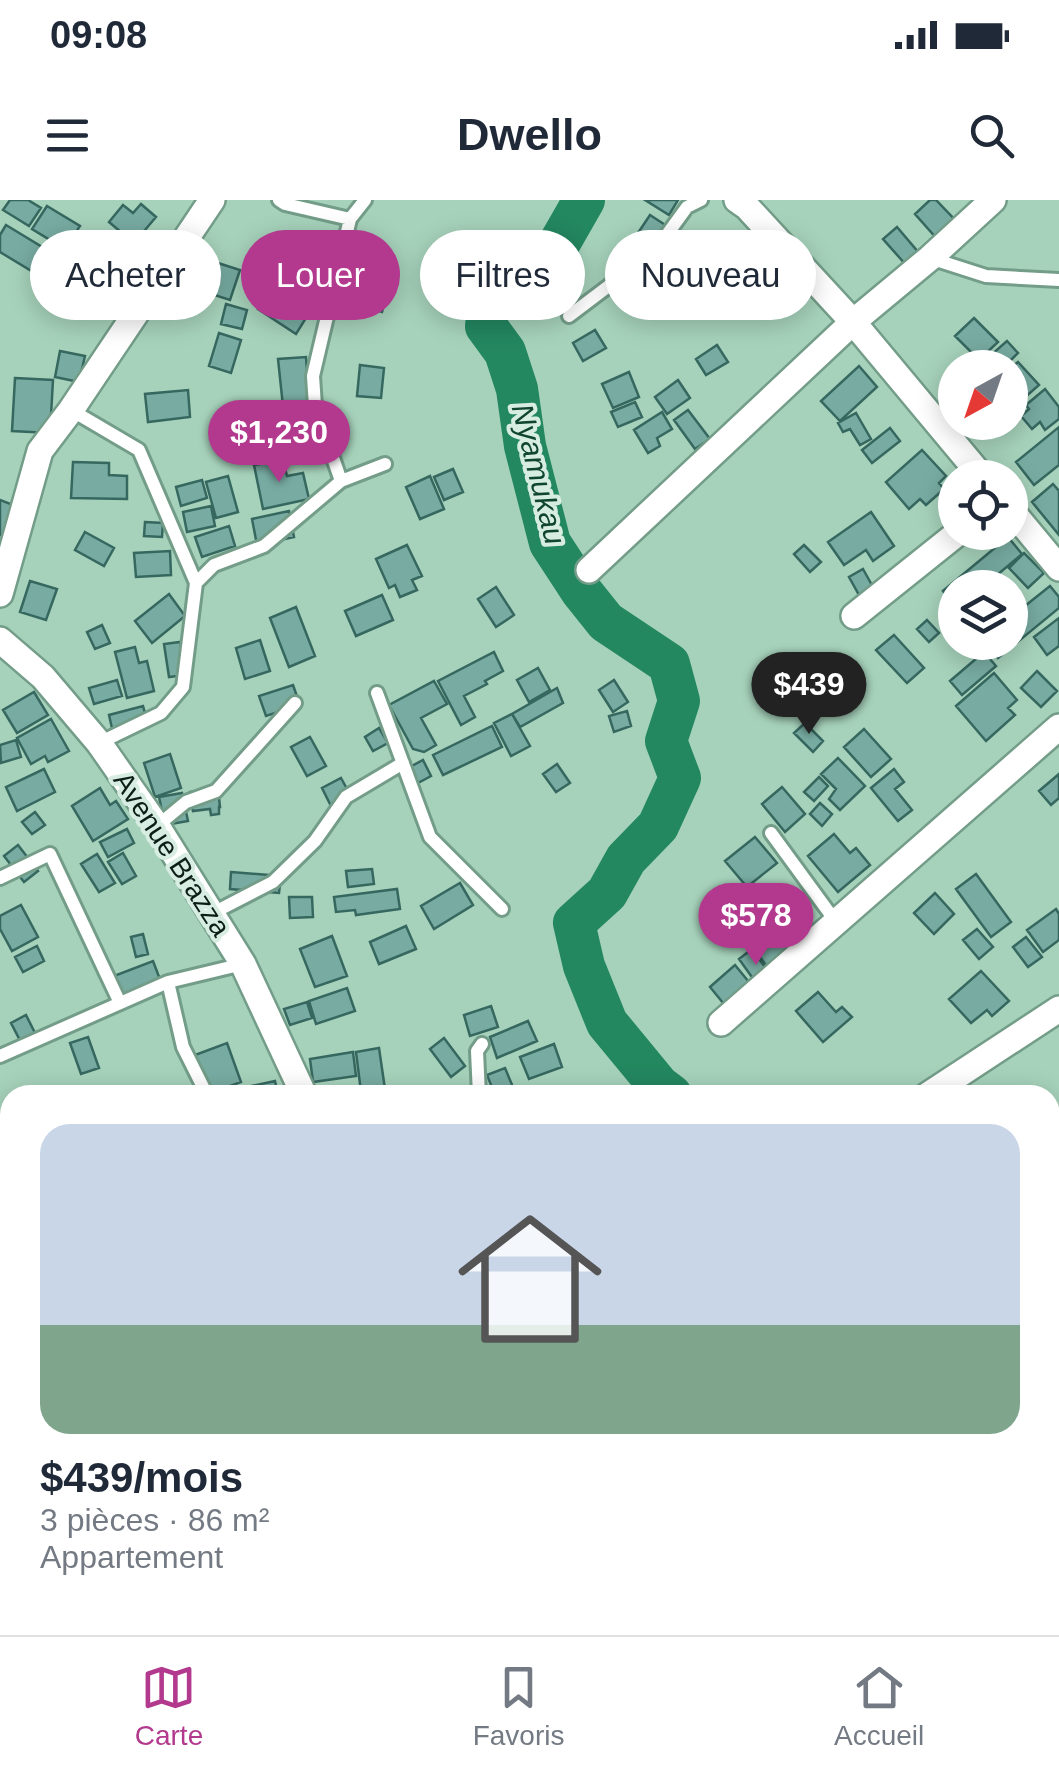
<!DOCTYPE html>
<html lang="fr">
<head>
<meta charset="utf-8">
<style>
	:root { --surface:#fff; --page:#f6f6f7; --text:#1f2937; --muted:#747a83; --line:#e0e1e3; --accent:#b2398d }
	body { margin:0; font-family:Arial,sans-serif; background:var(--page); color:var(--text); height:100vh; display:flex; flex-direction:column; font-size:38px; white-space:nowrap }
	* { box-sizing:border-box; margin:0 }
	p { font-size:32px; color:var(--muted) }
	.icon { flex:none; width:55px; height:55px; fill:none; stroke:currentColor; stroke-width:2; stroke-linecap:round; stroke-linejoin:round }
	.map { position:relative; flex:1; overflow:hidden }
	.drawer { position:absolute; left:0px; top:885px; width:1060px; height:550px; display:flex; flex-direction:column; background:var(--surface); border-radius:30px 30px 0 0; box-shadow:0 5px 25px #0003 }
	.drawer>* { flex:none }
	.hud { position:absolute; left:30px; top:30px; width:1000px; height:90px; display:flex; gap:20px }
	.needle { width:65px; rotate:220deg }
	.fabs { position:absolute; left:938px; top:150px; display:grid; gap:20px }
	.fabs a { display:grid; place-items:center; width:90px; height:90px; border-radius:50%; background:var(--surface); box-shadow:0 5px 25px #0003; font-size:50px }
	.price { position:absolute; translate:-50% -85px; padding:0 22px; border-radius:35px; background:var(--accent); color:#fff; font-size:32px; line-height:65px; filter:drop-shadow(0 2px 5px #0008) }
	.price::after { content:''; position:absolute; left:50%; top:60px; width:30px; height:22px; margin-left:-15px; background:inherit; clip-path:polygon(0 0,100% 0,50% 100%) }
	.price.on { background:#222; color:#fff }
	ul { padding:0; list-style:none }
	li { display:grid; align-content:center; gap:20px; height:530px; padding:0 40px }
	li span { display:grid; place-items:center; height:310px; border-radius:30px; color:#555 }
	li>.icon { margin-inline-start:auto }
	span .icon { width:180px; height:180px; fill:#fffc; stroke-width:1 }
	li b { font-size:42px }
	.pill { padding:0 35px; border-radius:45px; background:var(--surface); box-shadow:0 5px 25px #0003; font-size:35px; line-height:90px }
	.pill.on { background:var(--accent); color:#fff }
	.status { display:flex; justify-content:space-between; align-items:center; height:70px; padding:0 50px; background:var(--surface); direction:ltr }
	.status svg { height:28px; fill:currentColor }
	header { display:flex; justify-content:space-between; align-items:center; height:130px; padding:0 40px; background:var(--surface); font-size:45px; font-weight:700 }
	.tab-bar { display:flex; justify-content:space-around; align-items:center; height:140px; border-top:2px solid var(--line); background:var(--surface); font-size:28px; color:var(--muted) }
	.tab-bar a { display:grid; justify-items:center; gap:5px }
	.tab-bar .on { color:var(--accent) }
	.map>svg:first-child { display:block }
</style>
</head>
<body>
<div class="status"><b>09:08</b><svg viewBox="0 0 49 12"><path d="M0 12V9h3v3zM5 12V6h3v6zM10 12V3h3v9zM15 12V0h3v12zM26 1h20v11H26zM47 4h2v5h-2z"/></svg></div>
<header><svg class="icon" aria-label="menu" viewBox="0 0 24 24"><path d="M4 6h16M4 12h16M4 18h16"/></svg>Dwello<svg class="icon" aria-label="search" viewBox="0 0 24 24"><circle cx="10" cy="10" r="6"/><path d="M15 15l6 6"/></svg></header>
<div class="map">
<svg width="1059" height="1435" viewBox="0 0 1059 1435">
	<rect width="100%" height="100%" fill="#a6d2bb"/>
	<g fill="none" stroke-linecap="round" stroke-linejoin="round">
		<path stroke="#238760" stroke-width="8" d="M0 1210 10 1214
			M549 1435V1425"/>
		<path stroke="#238760" stroke-width="42" d="M584 0 560 42 523 81 488 108 486 126 505 152 517 189 525 246 550 343 582 392 606 422 669 464 679 501 666 541 680 578 658 626 626 659 607 693 574 723 584 766 607 823 659 886 671 895
			M1010 1425 1014 1435"/>
	</g>
	<path fill="#78aca2" stroke="#366860" stroke-width="2.5" d="M10 0H28L41 8 29 26 3 10Z
		M645 0H678L669 15Z
		M930 0H936L957 22 938 40 915 14Z
		M141 4 156 17 134 43 109 22 123 5 133 13Z
		M47 6 80 26 65 49 32 29Z
		M650 15 673 30 653 60 630 45Z
		M6 25 62 59 48 81 0 52V35Z
		M897 27 919 53 906 65 883 39Z
		M218 63 240 70 230 100 208 93Z
		M363 69 392 77 382 112 353 103Z
		M272 86 311 110 296 134 258 109Z
		M226 104 247 110 242 129 221 124Z
		M974 118 998 142 979 160 955 136Z
		M595 130 606 148 583 161 573 143Z
		M219 133 241 140 231 173 209 166Z
		M1007 141 1018 153 1003 168 991 155Z
		M717 145 728 162 706 175 696 159Z
		M60 151 85 156 79 182 55 177Z
		M306 157 310 214 284 216 278 159Z
		M1018 162 1039 185 1022 200 1010 186V168Z
		M360 165 384 168 381 198 357 196Z
		M859 166 877 187 840 221 821 201Z
		M629 172 639 197 613 208 602 184Z
		M15 178 53 180 50 233 12 231Z
		M678 180 690 198 667 214 655 197Z
		M1045 189 1059 207V219L1045 230 1040 222 1032 229 1021 216 1029 209 1026 205Z
		M188 190 190 217 148 222 145 194Z
		M635 202 642 217 618 227 611 212Z
		M688 210 710 239 695 249 674 220Z
		M662 212 672 229 657 238 660 246 648 253 634 230Z
		M856 213 871 239 860 245 850 229 843 232 838 223Z
		M1059 227V265L1034 285 1016 262Z
		M890 228 900 241 872 263 862 250Z
		M922 250 946 276 939 283 944 289 926 305 920 299 909 309 886 282Z
		M283 260 287 276 303 273 309 299 263 309 254 265Z
		M73 262 109 263V275L127 276V299L71 298Z
		M453 269 463 292 444 300 434 277Z
		M228 276 238 312 216 318 206 282Z
		M430 276 444 309 420 319 406 287Z
		M202 280 207 298 181 306 176 287Z
		M1053 284 1059 291V335L1032 302Z
		M0 300 18 307 7 337 0 335Z
		M211 306 215 326 187 332 183 312Z
		M289 311 294 337 257 345 252 319Z
		M871 312 894 346 873 361 866 350 844 365 828 342Z
		M145 322 163 323 162 337 144 336Z
		M229 326 235 346 202 357 195 337Z
		M85 332 114 348 104 366 75 350Z
		M1008 337 1022 354 984 386 985 388H955V405L943 391Z
		M407 345 422 376 412 380 417 390 400 397 395 385 389 388 376 359Z
		M804 345 821 362 810 372 794 354Z
		M170 351 171 375 136 377 134 353Z
		M1024 353 1044 373 1028 388 1009 368Z
		M863 369 878 396 864 404 849 377Z
		M30 381 57 389 46 420 20 412Z
		M1050 386 1059 397V408L998 458 986 442H1010V418Z
		M496 387 514 415 496 427 478 399Z
		M169 394 185 416 152 443 135 421Z
		M382 395 393 420 356 436 345 411Z
		M296 407 315 456 289 467 270 418Z
		M1059 418V446L1047 455 1034 437Z
		M927 420 939 433 929 442 917 429Z
		M102 425 110 443 95 449 87 432Z
		M894 435 924 468 907 483 876 450Z
		M260 440 270 471 245 479 236 448Z
		M180 442 185 475 169 477 164 444Z
		M135 447 139 463 147 461 154 491 127 498 115 452Z
		M494 452 503 471 485 481 487 484 464 496 475 517 461 525 438 481Z
		M984 452 996 466 962 495 950 481Z
		M538 468 550 490 529 502 517 480Z
		M1037 471 1057 491 1041 507 1021 488Z
		M994 473 1017 500 1008 508 1015 515 986 541 956 506Z
		M117 480 122 496 94 504 89 488Z
		M614 480 628 502 613 512 599 490Z
		M434 481 447 504 421 518 436 545 424 552 413 549 389 505Z
		M293 485 300 505 266 516 259 496Z
		M557 488 563 503 520 527 512 514Z
		M34 492 48 515 17 533 3 510Z
		M143 506 149 527 114 537 109 515Z
		M627 511 631 526 614 532 609 516Z
		M512 514 530 546 511 556 494 523Z
		M51 519 69 551 48 562 45 556 31 564 17 538Z
		M805 523 823 541 813 552 794 533Z
		M492 526 502 547 443 575 433 555Z
		M379 528 388 543 373 551 365 537Z
		M864 529 891 559 871 577 844 547Z
		M310 537 326 566 307 576 291 547Z
		M16 540 21 557 1 563 0 545Z
		M170 554 181 588 155 597 144 563Z
		M838 558 865 586 840 610 829 599 836 589 821 574Z
		M423 560 431 576 416 584 408 568Z
		M557 564 570 583 556 592 543 574Z
		M44 569 55 592 17 611 6 587Z
		M894 569 904 582 895 589 912 610 898 621 871 588Z
		M1059 574V598L1051 605 1039 591Z
		M819 577 828 586 814 601 804 592Z
		M341 578 352 598 332 608 322 588Z
		M782 587 805 614 785 632 762 604Z
		M100 588 110 605 116 601 128 619 93 641 72 606Z
		M218 588 220 607H219V614L211 615 210 609 193 611 190 592Z
		M182 593 188 621 165 625 159 597Z
		M820 603 832 614 822 626 810 614Z
		M35 612 45 625 32 634 22 622Z
		M127 629 134 643 108 657 100 642Z
		M834 634 850 653 856 648 870 665 838 692 808 656Z
		M755 637 777 663 747 687 725 661Z
		M18 645 38 671 24 682 4 656Z
		M123 653 136 676 122 684 108 662Z
		M97 654 115 683 99 692 81 664Z
		M372 669 374 684 348 687 346 671Z
		M231 672 281 676 279 693 230 689Z
		M976 674 1011 722 991 737 956 689Z
		M460 683 473 705 434 729 421 706Z
		M397 689 400 709 356 715 355 710 336 712 334 697Z
		M935 693 954 714 934 734 914 713Z
		M289 697H312L313 717 290 718Z
		M21 705 38 737 12 751 0 729V716Z
		M1056 709 1059 714V740L1043 752 1027 730Z
		M406 726 416 749 379 764 370 742Z
		M977 729 993 747 979 759 963 740Z
		M778 733 798 759 774 776 755 750Z
		M143 734 148 754 136 757 131 737Z
		M332 736 347 776 315 787 300 749Z
		M1026 737 1042 757 1028 767 1013 747Z
		M37 746 44 761 23 772 15 757Z
		M752 749 772 777 759 787 739 759Z
		M153 761 164 790 124 805 114 776Z
		M735 765 753 787 728 809 710 787Z
		M981 771 1009 801 992 816 987 810 971 823 949 799Z
		M347 788 355 811 316 824 309 801Z
		M818 792 836 812 842 807 852 817 823 842 796 811Z
		M307 802 312 818 290 825 284 809Z
		M491 806 498 827 470 836 464 815Z
		M26 815 41 845 26 852 11 823Z
		M528 821 537 841 497 858 490 837Z
		M88 837 99 868 81 874 70 843Z
		M444 838 465 866 451 877 430 849Z
		M227 843 241 882 209 894 195 855Z
		M554 844 562 867 529 879 520 857Z
		M379 848 385 889 361 892 356 852Z
		M353 852 356 876 313 882 310 859Z
		M505 868 515 892 506 895H495L487 875Z
		M275 881 278 895H229L228 891Z
		M0 1019H10V1051H0Z
		M10 1107V1139L3 1141 0 1109Z
		M10 1325V1350L0 1355V1330Z
		M726 1425H764L747 1435H732Z"/>
	<g fill="none" stroke-linecap="round" stroke-linejoin="round">
		<g stroke="#739d88" stroke-width="18">
			<path id="lane" d="M279 0 285 4 350 19
				M930 58 986 76 1059 80
				M569 116 655 51 687 7 701 0
				M71 210 139 250 196 383
				M341 281 315 206 313 176 350 19 365 0
				M377 493 430 637 502 709
				M99 543 161 513 183 487 196 383 214 365 264 346 341 281 385 264
				M157 626 186 602 216 591 295 503
				M771 633 836 722
				M0 678 50 654 120 803
				M211 714 273 682 315 641 346 597 403 563
				M168 782 183 847 207 895
				M0 856 168 782 243 764
				M479 895 477 851 482 844
				M1057 1219H1059
				M1059 1335C1052 1350 1053 1377 1059 1392"/>
		</g>
		<g stroke="#739d88" stroke-width="30">
			<path id="street" d="M737 0 747 7 853 122 983 278
				M1010 309 1059 368
				M589 370 853 122 930 58 993 0
				M0 394 40 251 71 210 212 0
				M854 416 959 332
				M0 440 43 477 99 543 157 626 243 764 304 895
				M721 823 1059 527
				M928 895 1059 809
				M1050 1069 1059 1085
				M0 1418 19 1435
				M819 1425 826 1435
				M134 1435 142 1425
				M382 1435 389 1425"/>
		</g>
		<use href="#lane" stroke="#fff" stroke-width="12"/>
		<use href="#street" stroke="#fff" stroke-width="25"/>
	</g>
	<g text-anchor="middle" dominant-baseline="central" stroke-width="8" stroke-linejoin="round" paint-order="stroke">
		<g font-size="28" fill="#0c1d15" stroke="#d7ede1">
			<text transform="translate(172 654) rotate(57)">Avenue Brazza</text>
		</g>
		<g font-size="30" font-style="italic" fill="#10452f" stroke="#d7ede1">
			<text transform="translate(539 274) rotate(76)">Nyamukau</text>
		</g>
	</g>
</svg>
<div class="fabs">
<a><svg class="needle" viewBox="-14 -14 28 28"><path d="M0-13l5 13h-10z" fill="#e53935"/><path d="M0 13l5-13h-10z" fill="#747a83"/></svg></a>
<a><svg class="icon" aria-label="locate" viewBox="0 0 24 24"><circle cx="12" cy="12" r="6"/><path d="M12 2v4M12 18v4M2 12h4M18 12h4"/></svg></a>
<a><svg class="icon" aria-label="layers" viewBox="0 0 24 24"><path d="M12 4l9 5-9 5-9-5zM3 14l9 5 9-5"/></svg></a>
</div>
<b class="price" style="left:279px;top:285px">$1,230</b>
<b class="price on" style="left:809px;top:537px">$439</b>
<b class="price" style="left:756px;top:768px">$578</b>
<div class="hud">
<a class="pill">Acheter</a>
<a class="pill on">Louer</a>
<a class="pill">Filtres</a>
<a class="pill">Nouveau</a>
</div>
<section class="drawer">
<ul>
<li><span style="background:linear-gradient(#c9d6e8 65%,#7fa58c 0)"><svg class="icon" aria-label="home" viewBox="0 0 24 24"><path d="M3 11l9-7 9 7M6 9v11h12V9"/></svg></span><div><b>$439/mois</b><p>3 pièces · 86 m²</p><p>Appartement</p></div></li>
</ul>
</section>
</div>
<nav class="tab-bar">
<a class="on"><svg class="icon" aria-label="map" viewBox="0 0 24 24"><path d="M3 6l6-2 6 2 6-2v14l-6 2-6-2-6 2zM9 4v14M15 6v14"/></svg>Carte</a>
<a><svg class="icon" aria-label="saved" viewBox="0 0 24 24"><path d="M7 4h10v16l-5-4-5 4z"/></svg>Favoris</a>
<a><svg class="icon" aria-label="home" viewBox="0 0 24 24"><path d="M3 11l9-7 9 7M6 9v11h12V9"/></svg>Accueil</a>
</nav>
</body>
</html>
